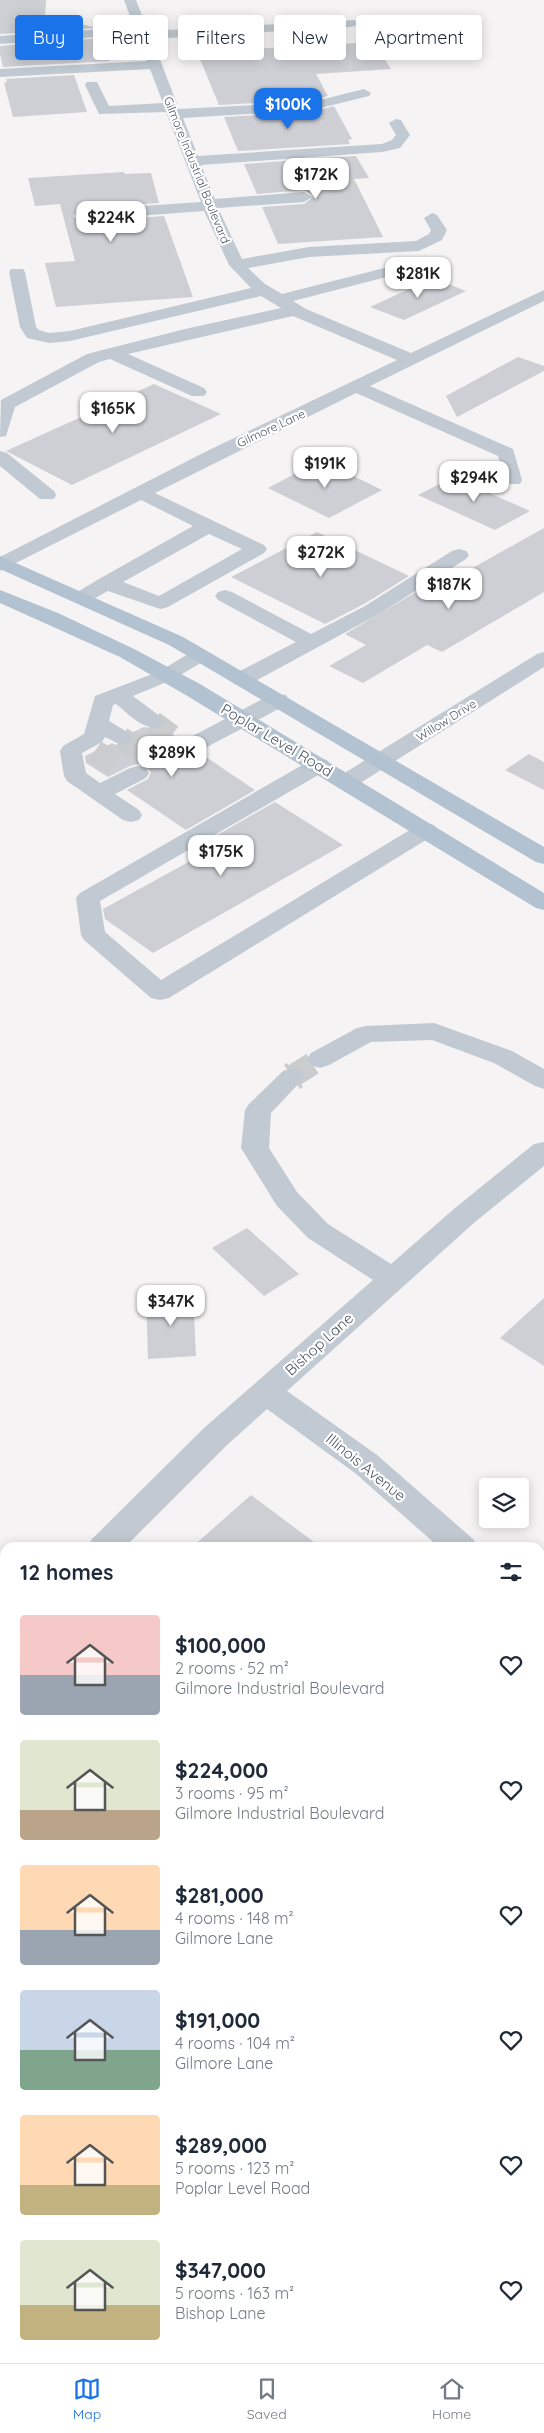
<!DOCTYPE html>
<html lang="en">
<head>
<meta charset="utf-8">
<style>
	:root { --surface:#fff; --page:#f2f2f3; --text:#1f2937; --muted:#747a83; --line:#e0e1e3; --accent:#1a73e8 }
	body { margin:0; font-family:Quicksand,sans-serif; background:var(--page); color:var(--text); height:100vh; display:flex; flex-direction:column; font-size:19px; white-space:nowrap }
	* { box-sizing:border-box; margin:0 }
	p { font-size:16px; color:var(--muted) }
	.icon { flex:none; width:28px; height:28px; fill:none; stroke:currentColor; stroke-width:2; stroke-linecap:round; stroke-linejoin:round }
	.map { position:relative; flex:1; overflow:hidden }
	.sheet { position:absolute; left:0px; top:1542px; width:545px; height:821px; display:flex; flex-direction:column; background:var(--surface); border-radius:15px 15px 0 0; box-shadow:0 2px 12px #0003 }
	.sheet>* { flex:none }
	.guide { position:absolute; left:15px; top:15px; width:515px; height:45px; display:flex; gap:10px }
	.controls { position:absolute; left:479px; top:1478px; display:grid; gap:10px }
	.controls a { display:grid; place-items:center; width:50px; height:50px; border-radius:5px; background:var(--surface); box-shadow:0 2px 12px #0003; font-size:25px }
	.price { position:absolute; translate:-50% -42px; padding:0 11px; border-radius:10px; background:#fff; color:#222; font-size:16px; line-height:32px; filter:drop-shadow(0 1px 2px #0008) }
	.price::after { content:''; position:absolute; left:50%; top:30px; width:15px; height:11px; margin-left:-8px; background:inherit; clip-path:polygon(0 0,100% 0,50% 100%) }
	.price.on { background:var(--accent); color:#fff }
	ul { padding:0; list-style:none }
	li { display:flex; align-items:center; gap:15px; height:125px; padding:0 20px }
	li span { display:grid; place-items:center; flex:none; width:140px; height:100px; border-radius:5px; color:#555 }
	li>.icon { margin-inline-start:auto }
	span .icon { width:60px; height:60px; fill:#fffc; stroke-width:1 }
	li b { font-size:21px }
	h2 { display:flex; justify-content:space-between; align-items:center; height:60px; padding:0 20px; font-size:21px }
	.tag { padding:0 18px; border-radius:5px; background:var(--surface); box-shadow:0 2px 12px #0003; font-size:18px; line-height:45px }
	.tag.on { background:var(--accent); color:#fff }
	.tab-bar { display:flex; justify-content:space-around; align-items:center; height:70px; border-top:1px solid var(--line); background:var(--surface); font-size:14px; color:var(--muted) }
	.tab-bar a { display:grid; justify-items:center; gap:2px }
	.tab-bar .on { color:var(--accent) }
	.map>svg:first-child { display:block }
</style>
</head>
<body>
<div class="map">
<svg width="544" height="2363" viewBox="0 0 544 2363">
	<rect width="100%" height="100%" fill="#f5f3f3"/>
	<path fill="#cdcfd5" d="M0 0H46L45 16 98 28 0 34Z
		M102 38 110 61 3 67 0 54V46Z
		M374 42 391 69 316 74 328 96 312 100 219 105 195 47 216 51Z
		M74 75 87 112 13 117 4 83 7 82 6 79Z
		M334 106 352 139 348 140 350 144 238 151 224 117 312 112Z
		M356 156 369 178 354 179 383 237 278 244 262 207 304 204 314 196 304 190 257 194 244 164Z
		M124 172 125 174 151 173 159 203 83 208 73 216 83 222 164 216 193 297 56 307 45 263 75 261 60 204 35 206 28 178Z
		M433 278 466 291 404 320 370 307Z
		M518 357 544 366V371L457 417 446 396Z
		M154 384 221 414 72 485 6 451Z
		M321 460 382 490 329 518 268 488Z
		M453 477 530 511 495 530 418 495Z
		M544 528V592L442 652 427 645 363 683 329 666 366 645 345 634 428 585 435 589Z
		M317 532 409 576 364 604 325 624 231 577Z
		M144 727 154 729 162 728 181 740 157 753 154 760 159 766 167 768 175 766 200 753 255 790 186 830 127 790 148 779 151 772 146 766 138 764 130 766 108 777 86 763 85 756 112 743 120 747 129 745 134 739 131 733Z
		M529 754 544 762V790L505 770Z
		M275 802 343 845 153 953 105 919 103 909 214 848 205 842Z
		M247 1228 299 1274 264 1296 212 1248Z
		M193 1296 196 1356 148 1359 146 1298Z
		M544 1298V1366L500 1338Z
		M251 1495 322 1548H191Z"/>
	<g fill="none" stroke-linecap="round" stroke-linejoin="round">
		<path stroke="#caccce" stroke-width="23" stroke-dasharray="23 12" stroke-linecap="butt" d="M153 722 173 737
			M121 738 159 763
			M95 751 117 766
			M293 1076 320 1059"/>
		<path stroke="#caccce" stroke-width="29" stroke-dasharray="29 15" stroke-linecap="butt" d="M292 1077 295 1075"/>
		<path fill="#c1cad2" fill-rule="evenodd" d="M124 0H136L148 31 355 20 357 23 355 26 350 27 152 39 179 109 312 102 364 89 371 93 369 96 312 110 183 118 198 156 382 144 392 140 396 135 389 123 396 119 401 120 410 135 400 148 382 152 201 165 215 199 304 192 312 197 304 202 218 208 242 259 309 247 416 241 429 234 431 230 424 218 432 213 437 215 447 230 442 240 419 251 309 257 248 268 265 284 282 294 396 265 402 267 404 270 402 273 293 301 306 309 411 353 544 290V301L370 386 513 449 522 480 520 484H506L498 456 356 393 155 493 264 545 267 549 264 553 168 607 161 609 154 607 108 591 88 602 81 604 74 602 71 598 74 594 99 579 193 526 141 500 0 571V557L205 452 397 360 293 316 128 354 204 388 207 392 204 396H192L110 359 99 362 15 407 6 436 0 437 1 400 87 354 185 329 281 308 261 296 70 341 49 343 27 338 20 327 9 272 11 269H23L25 272 36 327 39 330 49 333 70 331 251 288 229 265 204 211 83 220 75 215 83 210 201 202 166 112 99 114 85 85 87 82H97L109 106 163 103 150 69 0 77V69L147 61 137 34 0 44V36L134 27ZM209 534 242 549 159 596 123 582Z
			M0 451 7 453 54 491 56 495 54 499H40L0 466Z
			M459 549 466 551 469 555 466 559 379 614 250 684 242 685 234 684 231 679 234 674 296 642 218 600 215 596 218 592 225 590 232 592 311 634 365 606 452 551Z
			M200 649 207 651 210 655 207 659 174 679 133 696 161 717 164 722 161 727C143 731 129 714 116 704L113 705 109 721 129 733 132 738 129 743 121 745 105 737 102 742 82 753 86 773 100 783 130 768 138 766 146 768 149 773 146 778 115 794 139 810 142 815 139 820 131 822 123 820 67 781 64 776 60 751 63 746 84 734 95 696 160 671 193 651Z
			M544 652V667L354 787 346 789 338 787 335 782 338 777 537 654Z
			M278 694 286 695 289 700 286 705 175 764 167 766 159 764 156 759 159 754 270 695Z
			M319 758 327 760 330 765 327 770 100 901 105 932 161 980 418 825 426 823 434 825 438 830 434 835 169 998 160 1000 151 998 84 940 81 935 76 898 80 893 311 760Z
			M434 1023 512 1051 544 1069V1089L535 1086 494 1063 432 1040 371 1042 329 1065 320 1068 311 1065 307 1059 311 1053 357 1028 366 1026Z
			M292 1068 301 1071 305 1077 271 1113 269 1148 297 1192 328 1224 391 1264 455 1208 534 1144 544 1142V1166L475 1222 287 1391 377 1455 473 1539 478 1548H440L355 1473 267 1409 226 1446 124 1548H87L92 1539 204 1428 373 1280 308 1238 277 1206 241 1148 245 1110 249 1104 283 1071Z
			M540 1612 544 1613V1644L540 1643Z
			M5 1634V1666L0 1667V1636Z
			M0 1938 5 1940V1978L0 1976Z
			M0 2093 5 2096V2138L0 2136Z"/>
		<path fill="#b3c2d1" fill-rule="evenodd" d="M0 556 183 637 544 847V864L536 862 169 645 0 569Z
			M0 590 58 613 134 649 200 684 544 893V910L536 908 184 694 120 657 0 603Z"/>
	</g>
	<g text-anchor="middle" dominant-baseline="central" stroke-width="4.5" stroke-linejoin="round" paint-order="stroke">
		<g font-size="12" fill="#4a5661" stroke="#fff">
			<text transform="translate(197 170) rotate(68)">Gilmore Industrial Boulevard</text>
			<text transform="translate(271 428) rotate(-25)">Gilmore Lane</text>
			<text transform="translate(446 720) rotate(-32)">Willow Drive</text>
		</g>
		<g font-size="15" fill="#4a5661" stroke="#fff">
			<text transform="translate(277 740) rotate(31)">Poplar Level Road</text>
			<text transform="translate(319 1344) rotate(-42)">Bishop Lane</text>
			<text transform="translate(366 1467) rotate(39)">Illinois Avenue</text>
		</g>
	</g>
</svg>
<div class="controls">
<a><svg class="icon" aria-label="layers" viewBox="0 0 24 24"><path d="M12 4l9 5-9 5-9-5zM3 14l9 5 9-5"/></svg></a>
</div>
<b class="price on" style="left:288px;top:130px">$100K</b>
<b class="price" style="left:316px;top:200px">$172K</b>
<b class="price" style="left:111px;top:243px">$224K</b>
<b class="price" style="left:418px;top:299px">$281K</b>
<b class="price" style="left:113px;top:434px">$165K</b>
<b class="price" style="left:325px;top:489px">$191K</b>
<b class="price" style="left:474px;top:503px">$294K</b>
<b class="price" style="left:321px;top:578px">$272K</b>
<b class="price" style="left:449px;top:610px">$187K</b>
<b class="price" style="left:172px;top:778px">$289K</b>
<b class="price" style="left:221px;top:877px">$175K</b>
<b class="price" style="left:171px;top:1327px">$347K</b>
<div class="guide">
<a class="tag on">Buy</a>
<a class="tag">Rent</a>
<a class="tag">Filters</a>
<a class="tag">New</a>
<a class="tag">Apartment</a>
</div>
<section class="sheet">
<h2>12 homes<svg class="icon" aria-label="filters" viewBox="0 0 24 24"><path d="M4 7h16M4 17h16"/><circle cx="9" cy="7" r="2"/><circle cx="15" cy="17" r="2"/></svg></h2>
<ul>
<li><span style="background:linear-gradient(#f6c9c9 60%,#9aa5b1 0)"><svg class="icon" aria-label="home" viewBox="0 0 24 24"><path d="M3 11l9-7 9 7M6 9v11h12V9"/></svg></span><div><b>$100,000</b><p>2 rooms · 52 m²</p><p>Gilmore Industrial Boulevard</p></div><svg class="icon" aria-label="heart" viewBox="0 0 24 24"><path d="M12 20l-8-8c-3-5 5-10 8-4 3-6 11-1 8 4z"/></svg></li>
<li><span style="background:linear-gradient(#dfe7d0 70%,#b9a48a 0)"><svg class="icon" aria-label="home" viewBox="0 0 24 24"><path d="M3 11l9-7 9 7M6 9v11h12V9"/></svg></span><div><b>$224,000</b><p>3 rooms · 95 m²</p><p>Gilmore Industrial Boulevard</p></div><svg class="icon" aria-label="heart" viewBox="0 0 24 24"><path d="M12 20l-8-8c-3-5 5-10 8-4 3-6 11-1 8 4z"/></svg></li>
<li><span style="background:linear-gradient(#ffd9b3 65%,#9aa5b1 0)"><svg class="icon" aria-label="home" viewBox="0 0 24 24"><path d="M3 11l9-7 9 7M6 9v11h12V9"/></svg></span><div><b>$281,000</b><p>4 rooms · 148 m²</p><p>Gilmore Lane</p></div><svg class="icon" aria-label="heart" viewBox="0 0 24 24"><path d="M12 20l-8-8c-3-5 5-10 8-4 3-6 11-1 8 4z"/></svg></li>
<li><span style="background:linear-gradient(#c9d6e8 60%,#7fa58c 0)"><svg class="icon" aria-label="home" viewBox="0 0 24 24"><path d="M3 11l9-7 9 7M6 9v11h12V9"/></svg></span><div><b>$191,000</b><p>4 rooms · 104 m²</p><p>Gilmore Lane</p></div><svg class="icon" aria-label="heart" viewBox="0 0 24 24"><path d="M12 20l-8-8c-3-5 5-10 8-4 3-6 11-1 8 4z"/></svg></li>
<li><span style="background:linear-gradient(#ffd9b3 70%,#c2b280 0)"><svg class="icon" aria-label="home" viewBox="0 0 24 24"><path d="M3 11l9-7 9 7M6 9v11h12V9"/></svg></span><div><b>$289,000</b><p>5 rooms · 123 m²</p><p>Poplar Level Road</p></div><svg class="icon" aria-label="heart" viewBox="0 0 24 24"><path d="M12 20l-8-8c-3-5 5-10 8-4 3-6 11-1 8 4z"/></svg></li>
<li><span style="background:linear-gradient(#dfe7d0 65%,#c2b280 0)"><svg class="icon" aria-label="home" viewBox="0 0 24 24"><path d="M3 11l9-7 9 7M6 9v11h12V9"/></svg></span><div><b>$347,000</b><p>5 rooms · 163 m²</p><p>Bishop Lane</p></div><svg class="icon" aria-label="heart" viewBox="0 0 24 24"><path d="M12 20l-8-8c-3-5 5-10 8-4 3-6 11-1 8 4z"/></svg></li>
</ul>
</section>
</div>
<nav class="tab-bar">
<a class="on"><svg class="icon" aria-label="map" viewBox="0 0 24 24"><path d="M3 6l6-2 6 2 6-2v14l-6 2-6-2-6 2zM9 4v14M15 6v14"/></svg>Map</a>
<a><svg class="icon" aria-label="saved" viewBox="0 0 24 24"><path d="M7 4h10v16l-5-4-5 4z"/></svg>Saved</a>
<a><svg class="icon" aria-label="home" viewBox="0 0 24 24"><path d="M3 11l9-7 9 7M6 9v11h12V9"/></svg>Home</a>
</nav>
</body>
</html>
